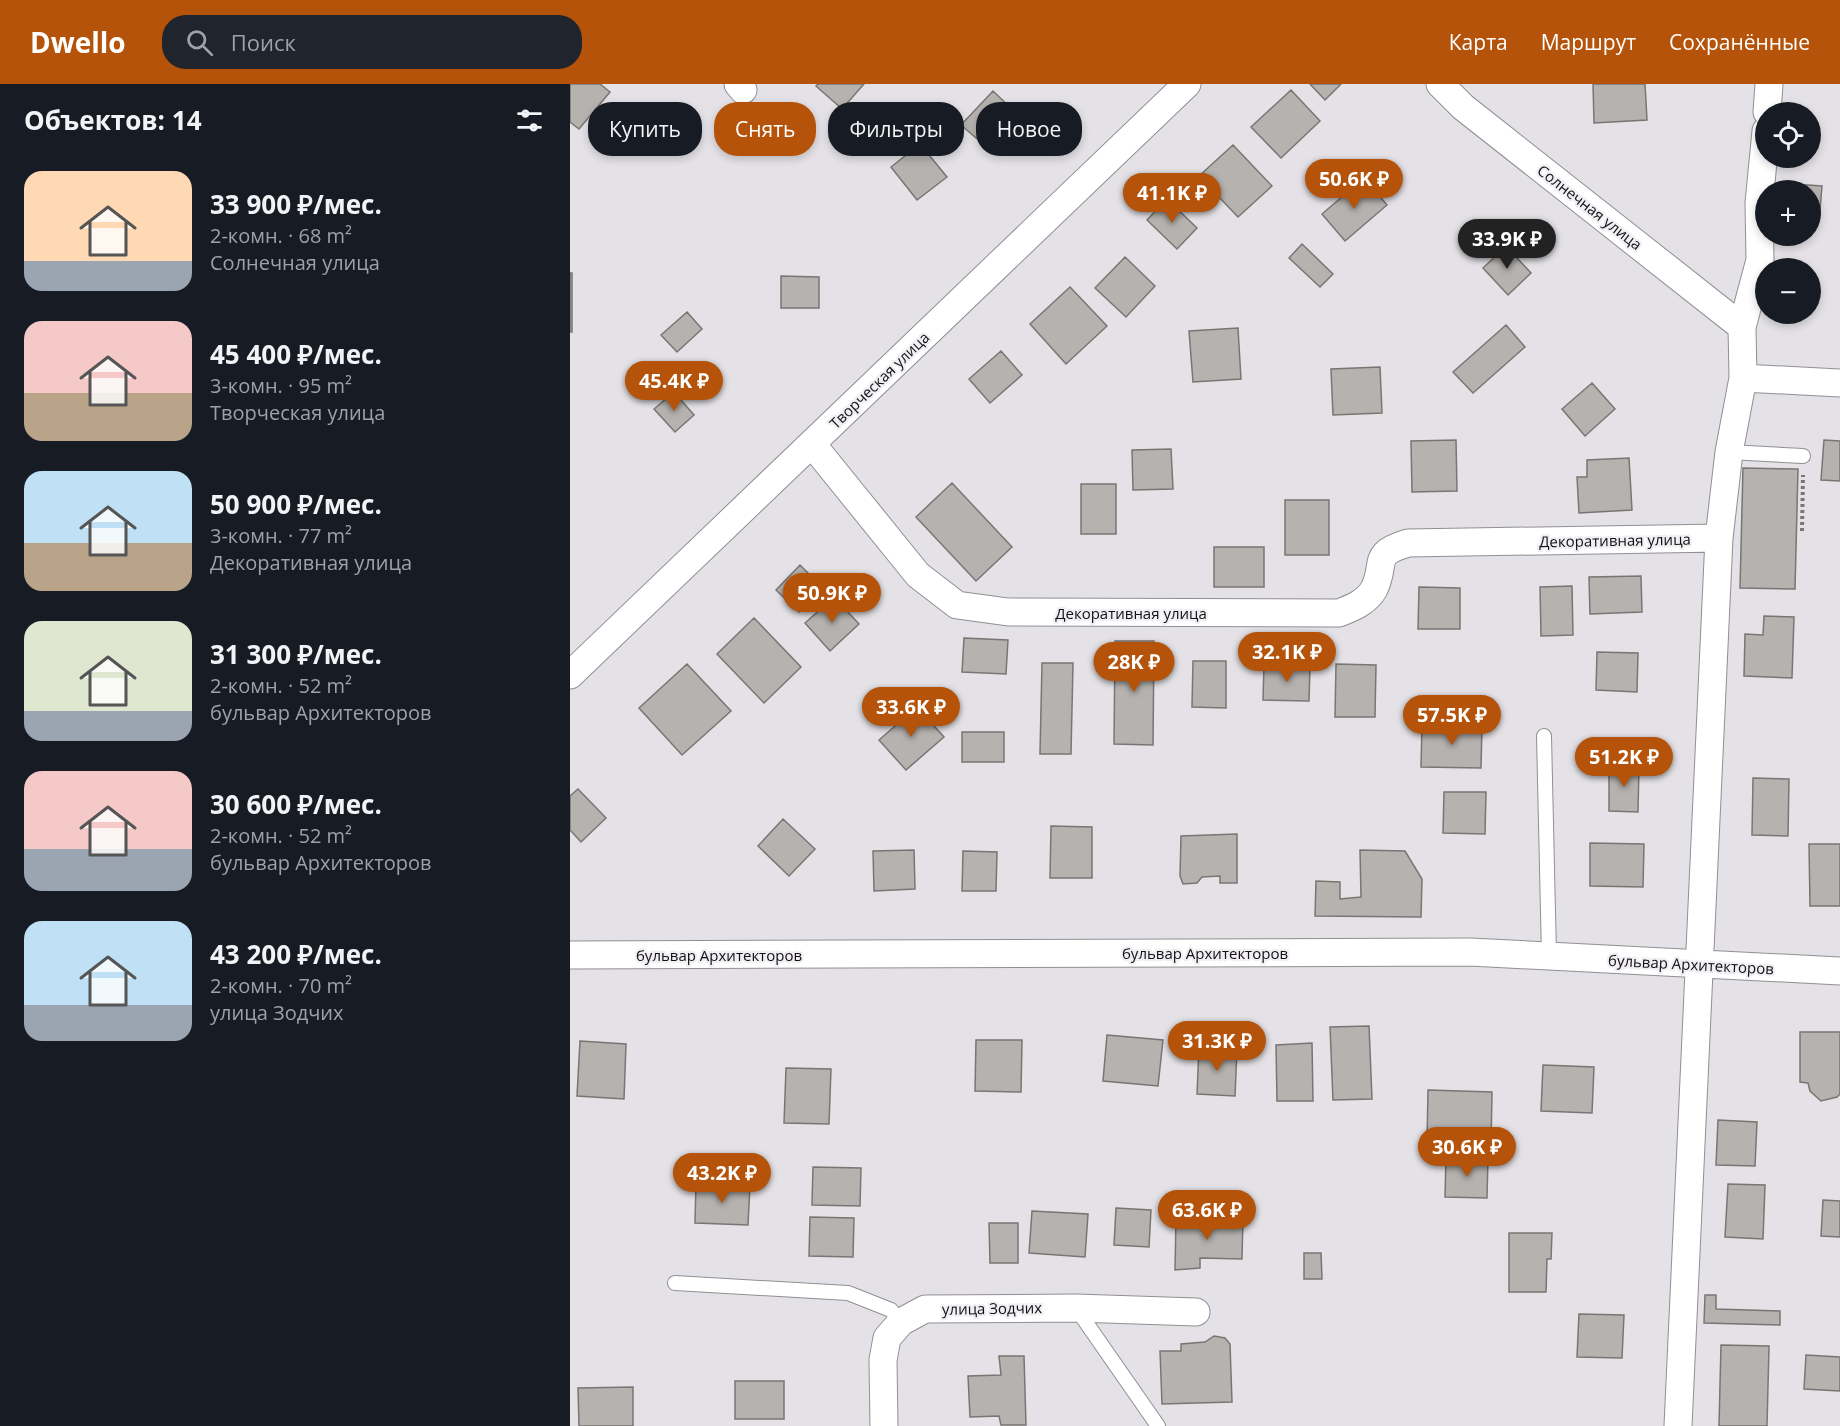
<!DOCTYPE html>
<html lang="ru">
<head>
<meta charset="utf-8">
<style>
	:root { --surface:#171b24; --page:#20242c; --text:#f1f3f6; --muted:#9ea1a6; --accent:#b45309 }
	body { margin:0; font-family:"Open Sans",sans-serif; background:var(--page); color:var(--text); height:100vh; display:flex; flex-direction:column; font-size:22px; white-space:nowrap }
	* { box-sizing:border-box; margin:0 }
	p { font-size:20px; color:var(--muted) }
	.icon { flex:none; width:33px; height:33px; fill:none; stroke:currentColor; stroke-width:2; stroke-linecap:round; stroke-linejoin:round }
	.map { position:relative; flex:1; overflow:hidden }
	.side { display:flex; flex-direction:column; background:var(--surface); width:570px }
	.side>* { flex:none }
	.hud { position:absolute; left:18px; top:18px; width:570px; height:54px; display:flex; gap:12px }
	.tools { position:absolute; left:1185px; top:18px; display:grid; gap:12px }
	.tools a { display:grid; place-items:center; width:66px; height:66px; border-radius:50%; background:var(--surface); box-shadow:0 3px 9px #0003; font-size:30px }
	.price { position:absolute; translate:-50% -51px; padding:0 14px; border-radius:21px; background:var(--accent); color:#fff; font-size:20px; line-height:39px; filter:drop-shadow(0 2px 3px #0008) }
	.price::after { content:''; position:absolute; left:50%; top:36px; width:18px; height:14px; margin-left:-9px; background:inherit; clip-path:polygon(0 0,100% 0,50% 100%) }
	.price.current { background:#222; color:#fff }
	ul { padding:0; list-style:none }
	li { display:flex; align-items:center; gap:18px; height:150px; padding:0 24px }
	li span { display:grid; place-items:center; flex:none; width:168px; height:120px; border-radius:18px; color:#555 }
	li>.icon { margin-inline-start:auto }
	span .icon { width:72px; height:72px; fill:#fffc; stroke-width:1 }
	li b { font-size:26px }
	h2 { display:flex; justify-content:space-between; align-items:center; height:72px; padding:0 24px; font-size:26px }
	.chip { padding:0 21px; border-radius:24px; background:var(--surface); box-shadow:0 3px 9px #0003; font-size:21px; line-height:54px }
	.chip.current { background:var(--accent); color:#fff }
	header { display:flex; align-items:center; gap:36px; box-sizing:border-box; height:84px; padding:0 30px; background:var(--accent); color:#fff }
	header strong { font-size:28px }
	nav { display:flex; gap:33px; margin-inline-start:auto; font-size:21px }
	.search { width:420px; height:54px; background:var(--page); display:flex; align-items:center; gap:15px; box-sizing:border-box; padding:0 21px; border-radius:24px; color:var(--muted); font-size:22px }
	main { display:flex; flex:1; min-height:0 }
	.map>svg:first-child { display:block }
</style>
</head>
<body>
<header>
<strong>Dwello</strong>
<div class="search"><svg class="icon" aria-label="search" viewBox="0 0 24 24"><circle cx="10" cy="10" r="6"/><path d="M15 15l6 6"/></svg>Поиск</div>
<nav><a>Карта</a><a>Маршрут</a><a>Сохранённые</a></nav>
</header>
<main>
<section class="side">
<h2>Объектов: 14<svg class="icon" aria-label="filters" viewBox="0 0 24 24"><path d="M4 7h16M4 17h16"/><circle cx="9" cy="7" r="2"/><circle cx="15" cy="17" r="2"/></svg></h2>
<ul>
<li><span style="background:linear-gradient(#ffd9b3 75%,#9aa5b1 0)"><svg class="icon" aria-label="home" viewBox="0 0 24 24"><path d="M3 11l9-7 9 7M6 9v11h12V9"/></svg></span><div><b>33 900 ₽/мес.</b><p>2-комн. · 68 m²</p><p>Солнечная улица</p></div></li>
<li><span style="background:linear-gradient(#f6c9c9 60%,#b9a48a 0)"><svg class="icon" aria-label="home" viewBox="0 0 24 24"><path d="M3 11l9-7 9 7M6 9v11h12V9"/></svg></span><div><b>45 400 ₽/мес.</b><p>3-комн. · 95 m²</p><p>Творческая улица</p></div></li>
<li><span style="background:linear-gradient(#bfe0f5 60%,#b9a48a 0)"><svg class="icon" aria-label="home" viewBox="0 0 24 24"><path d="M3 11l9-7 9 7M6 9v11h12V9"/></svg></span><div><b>50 900 ₽/мес.</b><p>3-комн. · 77 m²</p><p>Декоративная улица</p></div></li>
<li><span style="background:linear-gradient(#dfe7d0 75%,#9aa5b1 0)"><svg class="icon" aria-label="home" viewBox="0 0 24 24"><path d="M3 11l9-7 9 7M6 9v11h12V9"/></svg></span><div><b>31 300 ₽/мес.</b><p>2-комн. · 52 m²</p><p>бульвар Архитекторов</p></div></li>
<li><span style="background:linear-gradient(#f6c9c9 65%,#9aa5b1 0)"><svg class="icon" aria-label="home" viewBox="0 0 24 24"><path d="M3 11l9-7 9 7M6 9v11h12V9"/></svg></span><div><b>30 600 ₽/мес.</b><p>2-комн. · 52 m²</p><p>бульвар Архитекторов</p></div></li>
<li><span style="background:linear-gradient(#bfe0f5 70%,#9aa5b1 0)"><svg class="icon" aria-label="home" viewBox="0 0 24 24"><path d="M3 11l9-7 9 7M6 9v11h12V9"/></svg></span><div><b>43 200 ₽/мес.</b><p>2-комн. · 70 m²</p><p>улица Зодчих</p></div></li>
</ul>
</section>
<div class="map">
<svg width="1270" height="1342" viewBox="0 0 1270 1342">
	<rect width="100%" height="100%" fill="#e4e2e6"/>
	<path fill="#b5b2af" stroke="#787673" stroke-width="1.5" d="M0 0H30L40 8 9 45 0 38Z
		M248 0H294L272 25 246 2Z
		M740 0H771L755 16Z
		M1023 0H1075L1077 36 1024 39Z
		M721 6 750 37 711 74 681 43Z
		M423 7 444 27 413 60 391 41Z
		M350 60 377 93 347 116 321 83Z
		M663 61 702 102 668 133 629 92Z
		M794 94 817 121 775 157 752 130Z
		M1223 100 1252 102 1249 138H1240V106H1223Z
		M597 115 627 144 607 165 577 136Z
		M732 160 763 190 750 203 719 174Z
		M936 162 961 189 938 211 913 184Z
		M555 173 585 202 556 233 525 204Z
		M0 189H2V248H0Z
		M211 192 249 193V224H211Z
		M500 203 537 242 496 280 460 240Z
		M117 228 132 245 107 268 91 251Z
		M936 241 955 263 903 309 883 288Z
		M668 244 671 295 623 298 619 247Z
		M431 267 452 291 420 319 399 295Z
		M810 283 812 329 763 331 761 285Z
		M1022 299 1045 325 1015 352 992 325Z
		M104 308 124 331 105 348 84 325Z
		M886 356 887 407 842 408 841 357Z
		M1254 356 1270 357V397L1251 396Z
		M601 365 603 405 563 406 562 366Z
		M1059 374 1062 426 1009 429 1007 393H1017V376Z
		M1173 384 1228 385 1225 505 1170 504Z
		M382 399 442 463 406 497 346 433Z
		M511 400H546V450H511Z
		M715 416H759V471H715Z
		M644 463H694V503H644Z
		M230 481 252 503 229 528 206 506Z
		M1071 492 1072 528 1020 530 1019 493Z
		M1002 502 1003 551 971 552 970 503Z
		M849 503 890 504V545H848Z
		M264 513 289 540 260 567 235 539Z
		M1194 532 1224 533 1222 594 1174 592 1175 550 1193 551Z
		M184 534 231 583 194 619 147 570Z
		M394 554 438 556 436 590 392 588Z
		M545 557H584L583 661 544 660Z
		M1027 568 1068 569 1067 608 1026 606Z
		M623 577H656V624L622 623Z
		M472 579H503L501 670H470Z
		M117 580 161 627 112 671 69 624Z
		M766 580 806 581 805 633H765Z
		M694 581 740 582 739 617 693 616Z
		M347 623 374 653 336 686 309 656Z
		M852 640 912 641 911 684 851 683Z
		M392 648H434V678H392Z
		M1039 681 1069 682 1068 728 1039 727Z
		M1183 694 1219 695 1218 752 1182 751Z
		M8 705 36 734 11 758 0 746V712Z
		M874 708H916L915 750 873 749Z
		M213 735 245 765 219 792 188 762Z
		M481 742 522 743V794H480Z
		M667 750V799H650V792L632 793 627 799 613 800 610 792 611 752Z
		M1020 759 1074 760 1073 803 1020 802Z
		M1239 760H1270V822H1240Z
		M344 766 345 805 304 807 303 767Z
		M790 766 835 767 852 795 851 833 745 832 746 797 770 798V815L791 813Z
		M393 767 427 768 426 807H392Z
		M799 942 802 1015 763 1016 760 943Z
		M1230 948H1270V1010L1267 1013 1251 1017 1240 1007 1238 999 1230 998Z
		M537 951 593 956 588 1002 533 997Z
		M406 956H452L451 1008 405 1007Z
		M10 957 56 960 54 1015 7 1012Z
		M742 959 743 1017H707L706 961Z
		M629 963 667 965 665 1012 627 1010Z
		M973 981 1024 983 1022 1029 971 1027Z
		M216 984 261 985 259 1040 214 1039Z
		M858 1006 922 1008 921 1061 857 1059Z
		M1148 1036 1187 1038 1185 1082 1146 1081Z
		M876 1073 918 1074 917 1114 875 1113Z
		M243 1083 291 1084 290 1122 242 1121Z
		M126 1099 180 1100 178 1141 125 1139Z
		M1158 1100 1195 1101 1193 1155 1155 1153Z
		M1253 1116 1270 1117V1153L1251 1152Z
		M546 1124 581 1126 579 1163 544 1161Z
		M462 1127 518 1130 515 1173 459 1169Z
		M240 1133 284 1134 283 1173 239 1172Z
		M606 1134 673 1135 672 1175 630 1174V1184L605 1186Z
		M419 1139H448V1179H420Z
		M939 1149H982L981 1175H977L976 1208H939Z
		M734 1169H751L752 1195H734Z
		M1135 1211H1146V1225L1210 1227V1241L1134 1239Z
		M1009 1230 1054 1231 1052 1274 1007 1273Z
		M644 1252 655 1254 660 1260 662 1318 592 1320 590 1267H611V1260L635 1258Z
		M1151 1261 1199 1262 1197 1342H1149Z
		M1236 1271 1270 1273V1307L1234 1305Z
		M429 1272H454L456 1341H431L429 1332 400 1333 398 1292 431 1291Z
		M165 1297H214V1335H165Z
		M63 1303V1342H9L8 1304Z"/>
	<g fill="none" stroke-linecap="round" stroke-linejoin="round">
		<g stroke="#908f92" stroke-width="16">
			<path id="service" d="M1159 368 1233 372
				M974 652 979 872
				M105 1199 278 1209 321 1226 331 1238
				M506 1224 588 1342"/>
		</g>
		<g stroke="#908f92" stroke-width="29">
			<path id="minor" d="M168 0 173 6
				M870 0 893 23 1172 243
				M1197 28 1199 0
				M1196 47 1189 119 1190 176 1172 243 1173 294 1270 299
				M242 360 348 491 387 521 438 528 769 529C782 524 797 518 804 505 817 479 800 470 838 459L1149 454 1159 368 1173 294
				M0 591 617 0
				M0 871 900 868 1270 887
				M314 1342 313 1276 317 1254 331 1238 355 1225 506 1224 626 1228
				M1108 1342 1149 454"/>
		</g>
		<path stroke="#777679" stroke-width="4" stroke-dasharray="3 3" stroke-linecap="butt" d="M1232 447 1233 391"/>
		<use href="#service" stroke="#fff" stroke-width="14"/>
		<use href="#minor" stroke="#fff" stroke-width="27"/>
	</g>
	<g text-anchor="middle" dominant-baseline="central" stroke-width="4.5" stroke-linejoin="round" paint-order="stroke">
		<g font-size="15" fill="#121113" stroke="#f1eff3">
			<text transform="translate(1020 123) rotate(38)">Солнечная улица</text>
			<text transform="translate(309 296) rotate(-44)">Творческая улица</text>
			<text transform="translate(1045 456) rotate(-1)">Декоративная улица</text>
			<text x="561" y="529">Декоративная улица</text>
			<text x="635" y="869">бульвар Архитекторов</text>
			<text x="149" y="871">бульвар Архитекторов</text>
			<text transform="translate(1121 880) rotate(3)">бульвар Архитекторов</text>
			<text transform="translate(422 1224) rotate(-1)">улица Зодчих</text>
		</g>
	</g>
</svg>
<div class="tools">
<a><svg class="icon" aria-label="locate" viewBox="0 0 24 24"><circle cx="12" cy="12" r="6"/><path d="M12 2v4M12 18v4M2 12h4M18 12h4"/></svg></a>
<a>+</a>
<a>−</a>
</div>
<b class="price" style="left:784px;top:126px">50.6K ₽</b>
<b class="price" style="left:602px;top:140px">41.1K ₽</b>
<b class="price current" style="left:937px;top:186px">33.9K ₽</b>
<b class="price" style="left:104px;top:328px">45.4K ₽</b>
<b class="price" style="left:262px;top:540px">50.9K ₽</b>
<b class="price" style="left:717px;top:599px">32.1K ₽</b>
<b class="price" style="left:564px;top:609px">28K ₽</b>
<b class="price" style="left:341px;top:654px">33.6K ₽</b>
<b class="price" style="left:882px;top:662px">57.5K ₽</b>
<b class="price" style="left:1054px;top:704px">51.2K ₽</b>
<b class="price" style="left:647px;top:988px">31.3K ₽</b>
<b class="price" style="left:897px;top:1094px">30.6K ₽</b>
<b class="price" style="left:152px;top:1120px">43.2K ₽</b>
<b class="price" style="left:637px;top:1157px">63.6K ₽</b>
<div class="hud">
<a class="chip">Купить</a>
<a class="chip current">Снять</a>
<a class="chip">Фильтры</a>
<a class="chip">Новое</a>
</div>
</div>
</main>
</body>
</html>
